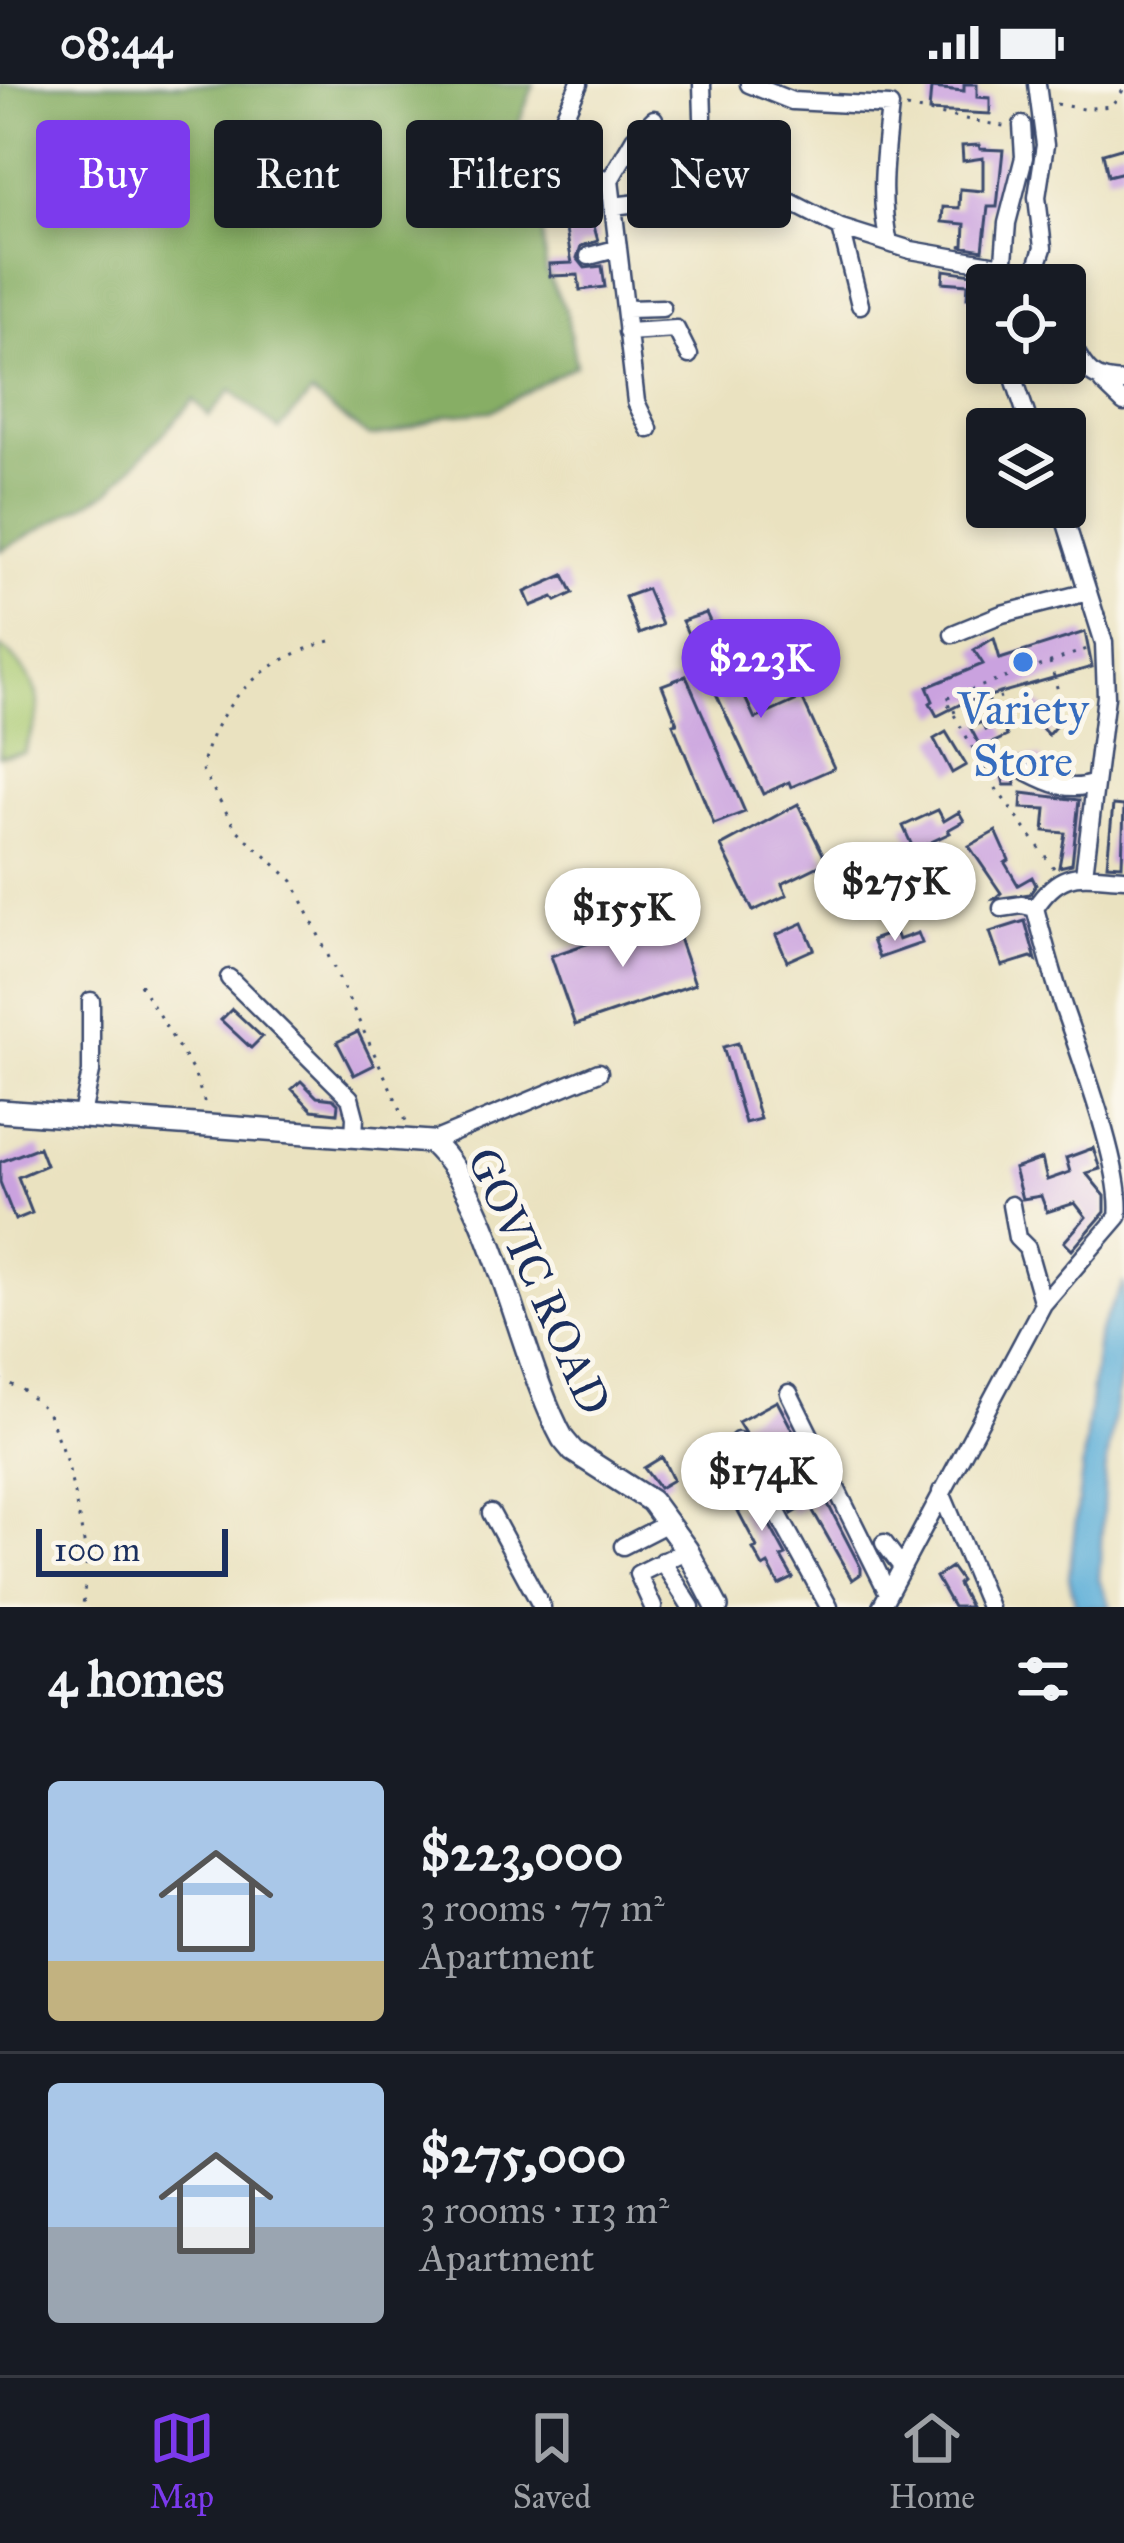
<!DOCTYPE html>
<html lang="en">
<head>
<meta charset="utf-8">
<style>
	:root { --surface:#171b24; --page:#242831; --text:#f1f3f6; --muted:#9ea1a6; --line:#363941; --accent:#7c3aed }
	body { margin:0; font-family:"IM FELL Great Primer",serif; background:var(--page); color:var(--text); height:100vh; display:flex; flex-direction:column; font-size:45px; white-space:nowrap }
	* { box-sizing:border-box; margin:0 }
	p { font-size:39px; color:var(--muted) }
	.icon { flex:none; width:66px; height:66px; fill:none; stroke:currentColor; stroke-width:2; stroke-linecap:round; stroke-linejoin:round }
	.map { position:relative; height:1523px; overflow:hidden }
	.sheet { display:flex; flex-direction:column; background:var(--surface); flex:1 }
	.sheet>* { flex:none }
	.top-card { position:absolute; left:36px; top:36px; width:1053px; height:108px; display:flex; gap:24px }
	.buttons { position:absolute; left:966px; top:180px; display:grid; gap:24px }
	.buttons a { display:grid; place-items:center; width:120px; height:120px; border-radius:12px; background:var(--surface); box-shadow:0 6px 18px #0003; font-size:60px }
	.scale { position:absolute; left:36px; bottom:30px; width:192px; box-sizing:border-box; padding-left:12px; border:6px solid #1b2f5e; border-top:0; font-size:33px; line-height:42px; white-space:nowrap; color:#1b2f5e; -webkit-text-stroke:9px #fbf7ec; paint-order:stroke }
	.price { position:absolute; translate:-50% -102px; padding:0 27px; border-radius:42px; background:#fff; color:#222; font-size:39px; line-height:78px; filter:drop-shadow(0 3px 6px #0008) }
	.price::after { content:''; position:absolute; left:50%; top:72px; width:36px; height:27px; margin-left:-18px; background:inherit; clip-path:polygon(0 0,100% 0,50% 100%) }
	.price.selected { background:var(--accent); color:#fff }
	ul { padding:0; list-style:none }
	li { display:flex; align-items:center; gap:36px; height:300px; padding:0 48px }
	li+li { border-top:3px solid var(--line) }
	li span { display:grid; place-items:center; flex:none; width:336px; height:240px; border-radius:12px; color:#555 }
	li>.icon { margin-inline-start:auto }
	span .icon { width:144px; height:144px; fill:#fffc; stroke-width:1 }
	li b { font-size:51px }
	h2 { display:flex; justify-content:space-between; align-items:center; height:144px; padding:0 48px; font-size:51px }
	.tag { padding:0 42px; border-radius:12px; background:var(--surface); box-shadow:0 6px 18px #0003; font-size:42px; line-height:108px }
	.tag.selected { background:var(--accent); color:#fff }
	.status { display:flex; justify-content:space-between; align-items:center; height:84px; padding:0 60px; background:var(--surface); direction:ltr }
	.status svg { height:33px; fill:currentColor }
	.dock { display:flex; justify-content:space-around; align-items:center; height:168px; border-top:3px solid var(--line); background:var(--surface); font-size:33px; color:var(--muted) }
	.dock a { display:grid; justify-items:center; gap:6px }
	.dock .selected { color:var(--accent) }
	.map>svg:first-child { display:block }
</style>
</head>
<body>
<div class="status"><b>08:44</b><svg viewBox="0 0 49 12"><path d="M0 12V9h3v3zM5 12V6h3v6zM10 12V3h3v9zM15 12V0h3v12zM26 1h20v11H26zM47 4h2v5h-2z"/></svg></div>
<div class="map">
<svg width="1124" height="1523" viewBox="0 0 1124 1523">
	<rect width="100%" height="100%" fill="#fbf7ec"/>
	<filter id="ink" filterUnits="userSpaceOnUse"><feTurbulence type="fractalNoise" baseFrequency=".00833" numOctaves="2"/><feDisplacementMap in="SourceGraphic" scale="24" xChannelSelector="R" yChannelSelector="G"/><feConvolveMatrix kernelMatrix="1 2 1 2 8 2 1 2 1" color-interpolation-filters="sRGB"/></filter>
	<filter id="wash" filterUnits="userSpaceOnUse"><feTurbulence type="fractalNoise" baseFrequency=".004" numOctaves="4" result="noise"/><feDisplacementMap in="SourceGraphic" scale="48" xChannelSelector="R" yChannelSelector="G"/><feGaussianBlur stdDeviation="2.7" result="paint"/><feColorMatrix in="noise" values="0 0 0 0 0 0 0 0 0 0 0 0 0 0 0 0 0 1.4 0 .05"/><feComposite in="paint" operator="in"/></filter>
	<g filter="url(#wash)">
		<rect width="100%" height="100%" fill="#eae2c0"/>
		<path fill="#aaca73" stroke="#627c68" stroke-width="3" d="M0 563C13 570 19 580 28 592 48 621 34 639 24 669L0 672Z"/>
		<path fill="#87ae65" stroke="#516e62" stroke-width="3" d="M0 0H534L516 46 539 116 546 187 566 227 576 281 491 327 448 331 391 350 369 353 311 310 279 346 231 306 209 332 194 316 110 407 0 467Z"/>
		<path fill="#5dafd8" stroke="#3c6f9b" stroke-width="3" d="M1124 1198V1266L1105 1390 1099 1496 1111 1523H1076L1069 1493 1099 1247Z"/>
		<g id="blocks">
			<path fill="#caa2df" d="M964 0H977V13L990 14V30L929 27 931 4 964 7Z
				M979 61 980 65 1003 66 997 123H988L983 166 960 162 964 161 965 140 942 138 943 123 959 124 960 105 983 107V74L963 77 962 62Z
				M1124 63V88L1108 92 1103 69Z
				M642 76 661 78 659 104 640 103Z
				M588 120 598 157 581 162 577 174 585 184 602 182 605 203 580 206 578 191 550 192 549 180 572 179 562 124Z
				M944 186 980 191 981 214H967L968 200 943 198Z
				M564 491 573 509 556 517 553 513 531 522 525 508Z
				M647 505 662 541 639 550 625 513Z
				M706 529 755 635 802 614 834 684 791 703 789 698 763 710 682 537Z
				M1085 548 1092 583 961 620 937 632 930 619 933 617 927 603 983 580 974 566 994 554 1000 575Z
				M686 592 745 728 714 740 673 640 677 639 662 601Z
				M1036 618 1060 637 1048 651 1025 625Z
				M982 638 985 646 1001 639 1007 652 981 664 970 643Z
				M946 648 966 681 952 689 934 655Z
				M998 672 1042 673V681L1022 677 1014 683 1015 701H1004Z
				M1022 709 1079 716 1072 780 1059 783 1065 749 1044 747 1046 725 1021 724Z
				M798 720 827 778 782 800 787 811 753 827 721 762Z
				M1113 721 1124 722 1122 781 1107 780Z
				M938 726 944 737 959 728 964 737 948 746 950 749 914 766 903 742Z
				M996 747 1009 776 1005 779 1018 801 1032 793 1036 801 1030 810 994 815 1001 809 969 762Z
				M671 831 695 900 575 941 551 872Z
				M1025 837 1036 876 1031 873 1002 882 990 848Z
				M803 839 814 865 787 877 776 851Z
				M895 848 898 856 918 849 922 859 879 874 872 856Z
				M232 925 262 953 251 964 221 936Z
				M358 948 374 981 354 991 337 958Z
				M738 959 760 1035 745 1039 723 963Z
				M301 997 317 1013 333 1015 338 1020 337 1029 312 1026 292 1005Z
				M39 1063 46 1081 18 1093 32 1129 15 1136 0 1098V1078Z
				M1093 1064 1100 1085 1086 1089 1105 1112V1128L1072 1166 1064 1158 1086 1133 1075 1119 1047 1128 1041 1112 1022 1115 1014 1085 1042 1075 1047 1096 1070 1088 1066 1074Z
				M777 1317 810 1380 773 1395 738 1338Z
				M662 1373 673 1396 659 1404 644 1384Z
				M744 1394 786 1471 781 1473 793 1494 779 1501 768 1480 763 1483 753 1465 757 1463 738 1427 744 1424 732 1401Z
				M816 1397 861 1484V1490L852 1496 809 1420 792 1430 784 1414Z
				M951 1483 961 1497 958 1500 970 1523H953L936 1493Z"/>
		</g>
	</g>
	<g filter="url(#ink)">
		<use href="#blocks" fill-opacity="0" stroke="#3a4a6d" stroke-width="3"/>
		<g fill="none" stroke-linecap="round" stroke-linejoin="round">
			<g stroke="#3a4a6d" stroke-width="21">
				<path id="minor" d="M579 0 558 46 553 74 560 83 610 96 636 318 649 345
					M702 0 703 33
					M749 0 792 17 890 22C885 69 878 112 889 159
					M729 67 732 106
					M610 96 634 55 654 35
					M722 107 728 125
					M613 122 763 104 841 144 911 166 1003 182 1035 201
					M841 144 860 221
					M589 172 616 165
					M1002 201 1007 139 1024 73 1022 41
					M1031 201 1043 164 1037 113 1045 61 1037 0
					M627 225 662 224
					M627 248 676 245 689 271
					M1065 249C1084 280 1084 297 1124 298
					M1009 279 1031 345
					M1102 298 1124 319
					M1061 423 1104 559 1106 612 1084 790
					M953 550 1002 530 1088 508
					M1028 688C1049 699 1071 709 1094 699
					M1002 824 1022 821 1035 824
					M229 894 350 1014 355 1033 354 1053
					M81 1035 91 988V917
					M431 1058 599 988
					M1011 1121 1017 1154 1027 1164 1043 1220
					M789 1309 888 1509
					M738 1357 829 1523
					M941 1408 989 1523
					M491 1429 542 1523
					M884 1459 902 1483
					M623 1462 668 1439
					M662 1477 691 1523
					M653 1523 638 1490 687 1466
					M881 1523 1043 1220 1118 1133C1124 1088 1080 972 1064 925 1053 892 1044 858 1035 824 1062 783 1081 792 1124 794"/>
			</g>
			<g stroke="#3a4a6d" stroke-width="26">
				<path id="major" d="M0 1027 431 1058C493 1112 520 1277 563 1355L573 1367 651 1417 687 1466 717 1523"/>
			</g>
			<path stroke="#3a4a6d" stroke-width="3" stroke-dasharray="3 9" stroke-linecap="butt" d="M1056 20 1083 25 1111 22 1124 5
				M906 24 1008 43
				M330 557C263 576 219 615 201 684L236 745 293 797 406 1037
				M1050 578 1058 607V646
				M953 628 1001 613
				M1054 784 997 706 945 615 1090 564
				M140 900 194 989 207 1026
				M0 1295 24 1307 47 1327 68 1381 87 1473 83 1523"/>
			<use href="#minor" stroke="#fff" stroke-width="16"/>
			<use href="#major" stroke="#fff" stroke-width="21"/>
		</g>
	</g>
	<circle fill="#3f7fe0" stroke="#fbf7ec" stroke-width="4.5" cx="1023" cy="578" r="12"/>
	<g text-anchor="middle" dominant-baseline="central" stroke-width="10" stroke-linejoin="round" paint-order="stroke">
		<g font-size="45" fill="#366cbe" stroke="#fbf7ec">
			<text x="1023" y="624">Variety<tspan x="1023" dy="52">Store</tspan></text>
		</g>
		<g font-size="45" fill="#1b2f5e" stroke="#fbf7ec">
			<text transform="translate(539 1197) rotate(66)">GOVIC ROAD</text>
		</g>
	</g>
</svg>
<div class="buttons">
<a><svg class="icon" aria-label="locate" viewBox="0 0 24 24"><circle cx="12" cy="12" r="6"/><path d="M12 2v4M12 18v4M2 12h4M18 12h4"/></svg></a>
<a><svg class="icon" aria-label="layers" viewBox="0 0 24 24"><path d="M12 4l9 5-9 5-9-5zM3 14l9 5 9-5"/></svg></a>
</div>
<div class="scale">100 m</div>
<b class="price selected" style="left:761px;top:637px">$223K</b>
<b class="price" style="left:895px;top:860px">$275K</b>
<b class="price" style="left:623px;top:886px">$155K</b>
<b class="price" style="left:762px;top:1450px">$174K</b>
<div class="top-card">
<a class="tag selected">Buy</a>
<a class="tag">Rent</a>
<a class="tag">Filters</a>
<a class="tag">New</a>
</div>
</div>
<section class="sheet">
<h2>4 homes<svg class="icon" aria-label="filters" viewBox="0 0 24 24"><path d="M4 7h16M4 17h16"/><circle cx="9" cy="7" r="2"/><circle cx="15" cy="17" r="2"/></svg></h2>
<ul>
<li><span style="background:linear-gradient(#a9c7e8 75%,#c2b280 0)"><svg class="icon" aria-label="home" viewBox="0 0 24 24"><path d="M3 11l9-7 9 7M6 9v11h12V9"/></svg></span><div><b>$223,000</b><p>3 rooms · 77 m²</p><p>Apartment</p></div></li>
<li><span style="background:linear-gradient(#a9c7e8 60%,#9aa5b1 0)"><svg class="icon" aria-label="home" viewBox="0 0 24 24"><path d="M3 11l9-7 9 7M6 9v11h12V9"/></svg></span><div><b>$275,000</b><p>3 rooms · 113 m²</p><p>Apartment</p></div></li>
</ul>
</section>
<nav class="dock">
<a class="selected"><svg class="icon" aria-label="map" viewBox="0 0 24 24"><path d="M3 6l6-2 6 2 6-2v14l-6 2-6-2-6 2zM9 4v14M15 6v14"/></svg>Map</a>
<a><svg class="icon" aria-label="saved" viewBox="0 0 24 24"><path d="M7 4h10v16l-5-4-5 4z"/></svg>Saved</a>
<a><svg class="icon" aria-label="home" viewBox="0 0 24 24"><path d="M3 11l9-7 9 7M6 9v11h12V9"/></svg>Home</a>
</nav>
</body>
</html>
